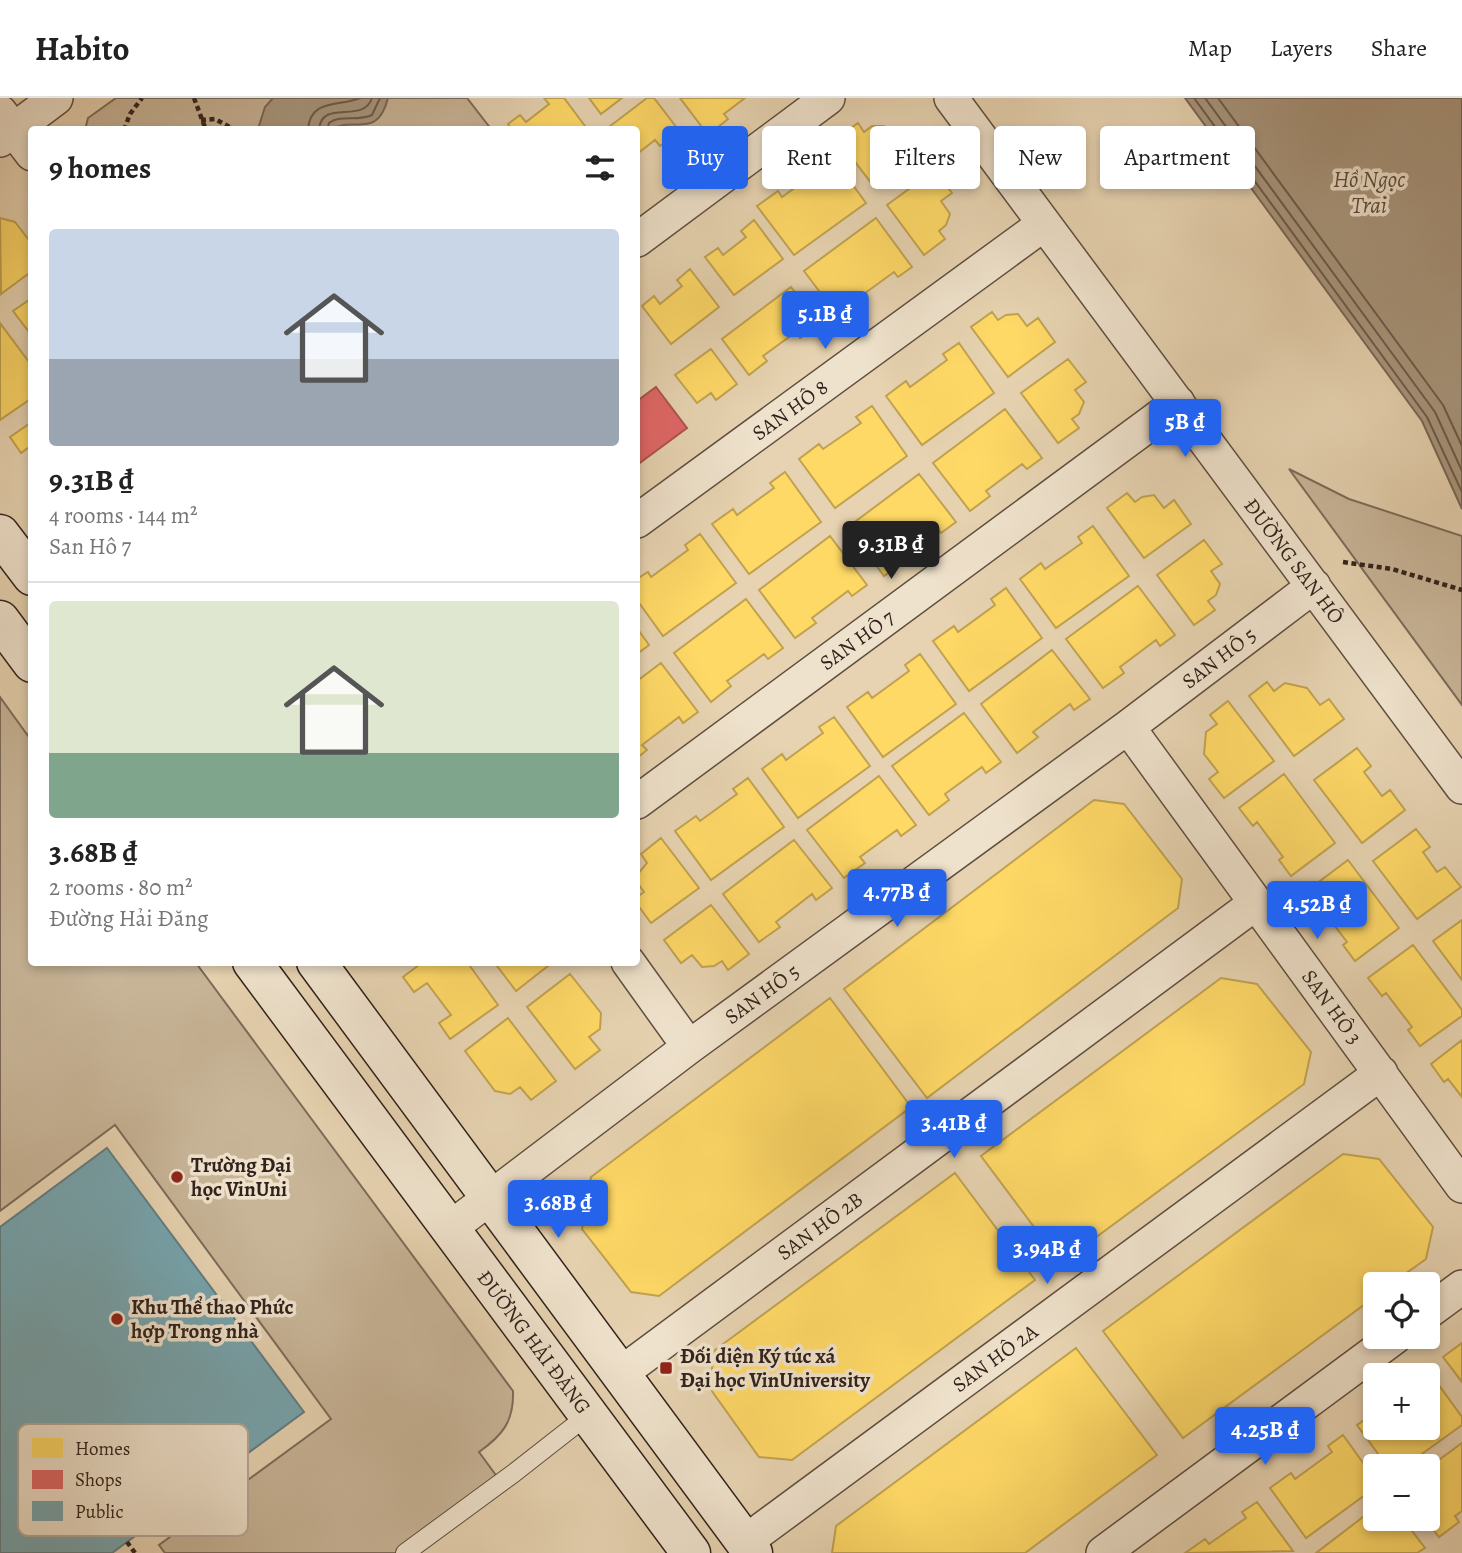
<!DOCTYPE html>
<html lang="en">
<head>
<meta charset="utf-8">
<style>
	:root { --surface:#fff; --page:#f2f2f2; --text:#222; --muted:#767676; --line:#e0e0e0; --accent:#2563eb }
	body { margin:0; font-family:Alegreya,serif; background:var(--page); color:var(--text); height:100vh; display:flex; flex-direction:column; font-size:26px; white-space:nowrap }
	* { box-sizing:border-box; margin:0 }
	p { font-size:23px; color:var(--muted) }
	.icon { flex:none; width:38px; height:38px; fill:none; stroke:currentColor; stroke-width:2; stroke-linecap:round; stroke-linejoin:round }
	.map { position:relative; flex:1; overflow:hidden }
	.panel { position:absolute; left:28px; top:28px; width:612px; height:840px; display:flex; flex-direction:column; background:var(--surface); border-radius:7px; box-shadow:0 4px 10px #0003 }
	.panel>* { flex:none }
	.hud { position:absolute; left:662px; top:28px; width:665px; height:63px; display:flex; gap:14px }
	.fabs { position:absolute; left:1363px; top:1174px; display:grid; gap:14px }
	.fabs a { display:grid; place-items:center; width:77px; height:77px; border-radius:7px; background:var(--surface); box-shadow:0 4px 10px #0003; font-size:35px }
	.price { position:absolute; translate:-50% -60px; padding:0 16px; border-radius:7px; background:var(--accent); color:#fff; font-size:23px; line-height:46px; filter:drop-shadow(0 2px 4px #0008) }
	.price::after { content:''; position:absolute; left:50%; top:42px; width:21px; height:16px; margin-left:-10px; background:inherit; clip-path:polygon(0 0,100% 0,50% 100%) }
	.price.on { background:#222; color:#fff }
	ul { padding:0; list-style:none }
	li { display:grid; align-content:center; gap:14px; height:371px; padding:0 21px }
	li+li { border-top:2px solid var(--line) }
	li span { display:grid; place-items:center; height:217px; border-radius:7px; color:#555 }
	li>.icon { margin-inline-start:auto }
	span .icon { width:126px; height:126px; fill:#fffc; stroke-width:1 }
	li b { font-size:30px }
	h2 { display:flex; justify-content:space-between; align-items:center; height:84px; padding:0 21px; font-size:30px }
	.pill { padding:0 24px; border-radius:7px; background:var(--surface); box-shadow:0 4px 10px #0003; font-size:24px; line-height:63px }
	.pill.on { background:var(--accent); color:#fff }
	header { display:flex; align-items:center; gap:42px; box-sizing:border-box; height:98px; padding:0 35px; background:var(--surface); border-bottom:2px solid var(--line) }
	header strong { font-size:33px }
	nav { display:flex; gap:38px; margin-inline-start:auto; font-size:24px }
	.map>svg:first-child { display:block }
</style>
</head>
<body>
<header>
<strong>Habito</strong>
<nav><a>Map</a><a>Layers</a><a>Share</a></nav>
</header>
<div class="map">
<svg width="1462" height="1455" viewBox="0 0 1462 1455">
	<rect width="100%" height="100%" fill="#e7d3b1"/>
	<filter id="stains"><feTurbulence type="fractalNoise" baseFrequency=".00286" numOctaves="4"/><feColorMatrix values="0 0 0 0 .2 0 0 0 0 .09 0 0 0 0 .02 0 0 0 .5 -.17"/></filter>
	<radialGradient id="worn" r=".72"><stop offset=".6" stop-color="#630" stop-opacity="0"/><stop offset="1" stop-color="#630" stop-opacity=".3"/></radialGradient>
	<path fill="#c8b598" stroke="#7c6c5a" stroke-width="2" d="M116 0H467L491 31 85 32 88 20Z
		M1289 371 1349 401 1462 438V607Z
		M0 599 31 642 32 864 196 865 513 1293C514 1323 503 1337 479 1354L498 1380 397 1455H165L159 1447 331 1321 115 1027 0 1113Z"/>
	<path fill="#a9977e" stroke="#796857" stroke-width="2" d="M273 0H388C377 43 353 17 330 32L258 31 265 9Z
		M1185 0H1462V411L1422 323Z"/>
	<path fill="#ffd966" stroke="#c1a250" stroke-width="2" d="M544 0H564L585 28 580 32H512L508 26 520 17 526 24 549 6Z
		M589 0H622L601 16Z
		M647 0H654L680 34 660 48 655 42 637 56V32H605Z
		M680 0H745L724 16 728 21 708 37Z
		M858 25 864 34 872 28H884L894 40 905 32 922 55 875 90 837 40Z
		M830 56 866 105 794 157 757 108 778 93 782 99 819 72 815 67Z
		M935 72 952 95 941 103 950 116 946 127 939 133 945 141 924 157 887 107Z
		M0 120 15 124 32 146V173L1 196Z
		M876 120 912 169 898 179 894 174 857 201 861 207 841 222 804 173Z
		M754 122 783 161 734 197 705 159 718 150 723 157 746 139 741 133Z
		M690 171 719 209 671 246 642 208 654 198 660 206 682 188 677 182Z
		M791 189 820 226 800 240 796 234 763 258 767 263 749 277 722 241Z
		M32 200V238L13 213Z
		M992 214 998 222 1006 217 1018 216 1027 228 1038 220 1055 244 1008 279 971 229Z
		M0 225 32 268V300L0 322Z
		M959 245 994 295 922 347 886 298 906 283 910 289 947 262 943 256Z
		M711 251 737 286 716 302 711 295 697 305 675 277Z
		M1068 261 1086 284 1075 292 1084 304 1079 316 1072 321 1079 330 1058 345 1021 295Z
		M872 308 907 358 835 410 799 361 819 346 823 351 861 325 856 319Z
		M1005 311 1042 360 1027 371 1022 366 986 393 990 398 970 413 933 365Z
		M32 324V347L21 355 10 339Z
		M785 374 821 424 749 476 712 426 733 411 737 417 774 390 770 385Z
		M919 376 956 424 941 435 937 430 900 457 905 463 884 478 848 429Z
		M1127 395 1135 404 1142 399 1154 397 1164 410 1174 402 1191 426 1144 460 1107 410Z
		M1093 428 1129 478 1056 530 1020 481 1041 465 1045 471 1082 445 1078 439Z
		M700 436 736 485 663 538 637 502V481L648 474 651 479 688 452 685 447Z
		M830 438 867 487 852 498 848 493 812 520 816 525 795 540 759 492Z
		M1204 442 1222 466 1211 473 1220 486 1216 497 1208 503 1215 512 1194 527 1157 477Z
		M1138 488 1175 537 1160 548 1156 542 1120 569 1124 575 1103 590 1066 541Z
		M1006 490 1042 540 969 593 933 543 954 528 958 534 995 507 991 501Z
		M746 501 783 550 768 561 764 556 727 583 731 588 711 604 674 555Z
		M637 530 649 547 637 556Z
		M1052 552 1090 601 1074 612 1070 606 1033 634 1038 639 1017 655 981 606Z
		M920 556 956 606 883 659 847 609 868 594 872 600 909 573 905 567Z
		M661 565 698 614 683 625 679 619 642 647 647 652 637 660V583Z
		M1267 584 1274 593 1285 585 1307 590 1320 607 1329 601 1344 621 1294 658 1249 598Z
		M1228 603 1274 663 1224 700 1209 681 1218 674 1204 656 1206 634 1217 626 1210 617Z
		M964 615 1001 664 986 675 982 669 945 696 949 702 929 717 892 668Z
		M834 619 870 668 798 720 762 671 782 656 786 662 823 635 819 629Z
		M1357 650 1371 668 1364 674 1382 698 1390 692 1405 712 1362 745 1314 682Z
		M1284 676 1335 745 1291 778 1279 762 1283 759 1257 724 1253 728 1239 710Z
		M879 678 916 727 901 738 897 732 860 759 865 765 844 780 807 732Z
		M748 680 784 729 711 782 675 733 696 718 700 723 737 696 733 691Z
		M1094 702 1124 706 1182 781 1178 810 927 1000 844 891Z
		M1416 731 1430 749 1423 754 1437 774 1445 769 1461 789 1417 821 1373 763Z
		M661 740 699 790 651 825 637 806V799L644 794 637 784V777L647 765 641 756Z
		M794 742 832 790 816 802 812 796 776 824 780 829 759 844 723 796Z
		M1348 762 1399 830 1355 863 1343 847 1347 844 1321 810 1317 813 1304 795Z
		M711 807 749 856 728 872 722 863 714 868 702 869 692 857 681 865 664 842Z
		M1462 822V882L1433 843Z
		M1413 847 1462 912V918L1420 948 1408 932 1412 929 1386 895 1382 898 1368 880Z
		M423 864H467L498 907 450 941 439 925 451 917 427 885 414 894 403 879Z
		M494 864H553L516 893Z
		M570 876 601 915 600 931 589 939 600 952 575 971 527 909Z
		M1221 880 1257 886 1311 954 1304 986 1061 1165 981 1058Z
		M830 900 911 1009 659 1198 631 1194 582 1131 591 1079Z
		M508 920 556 983 531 1002 520 989 510 996 495 993 465 953Z
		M1462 942V999L1448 981 1444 984 1431 966Z
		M1343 1056 1379 1061 1433 1129 1426 1161 1391 1186H1376V1198L1183 1340 1103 1233Z
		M955 1075 1035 1182 792 1362 759 1359 709 1289 715 1252Z
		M1462 1245V1284L1443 1259Z
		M1076 1250 1157 1357 1025 1455H832L836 1428Z
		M1430 1275 1462 1319V1327L1405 1368H1387L1357 1327 1376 1314V1330H1428L1427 1278Z
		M1343 1337 1376 1383V1389L1306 1440 1270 1390 1291 1375 1295 1381 1332 1354 1328 1348Z
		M1462 1345V1413L1455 1418 1459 1424 1439 1439 1425 1421H1428V1370Z
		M1257 1404 1293 1453 1185 1455 1205 1441 1209 1446 1246 1420 1242 1414Z
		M1376 1409V1421H1403L1425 1450 1417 1455H1316Z"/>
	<path fill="#e06666" stroke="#ac5250" stroke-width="2" d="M656 289 687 330 637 367V303Z"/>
	<path fill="#76a5af" stroke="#617e83" stroke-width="2" d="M107 1050 304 1314 112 1455H0V1129Z"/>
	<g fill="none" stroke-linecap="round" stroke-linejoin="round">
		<path stroke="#6d5c4d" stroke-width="2" d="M1194 0 1427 319 1462 394
			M1205 0 1435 314 1462 373
			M1218 0 1443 307 1462 348
			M308 32C310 0 340 9 360 0
			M319 32C321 0 363 27 372 0
			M327 32 329 25C341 16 357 24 372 17L380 0"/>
		<g stroke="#5e4e41" stroke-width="20">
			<path id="lane" d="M405 1455 514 1375 588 1317"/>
		</g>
		<g stroke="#5e4e41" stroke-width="36">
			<path id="street" d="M951 0 1462 689
				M0 14 32 56
				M0 42 56 0
				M637 142 828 0
				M637 423 1044 126
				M1128 629 1462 1088
				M637 704 1178 305
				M628 864 689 949
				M449 1131 689 949 1128 629 1314 488
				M1428 1214 1462 1189
				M620 1276 1256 805
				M745 1444 1381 975
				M1103 1455 1395 1239"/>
		</g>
		<g stroke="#31221c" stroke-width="41">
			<path id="secondary" d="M0 436 32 478
				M0 522 32 565
				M252 864 691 1455
				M316 864 753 1455"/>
		</g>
		<path stroke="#31221c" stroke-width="4.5" stroke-dasharray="5 3.5" stroke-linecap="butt" d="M194 0 206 32
			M201 22 215 21 235 32
			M124 32 130 16 142 0
			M1343 464 1392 471 1462 492
			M127 1444 135 1455"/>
		<use href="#lane" stroke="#efe2cc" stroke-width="18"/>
		<use href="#street" stroke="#efe2cc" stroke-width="33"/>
		<use href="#secondary" stroke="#efe2cc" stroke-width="38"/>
	</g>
	<g fill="#8f2418" stroke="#efe2cc" stroke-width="2.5">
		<circle cx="177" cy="1079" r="7"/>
		<circle cx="117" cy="1221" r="7"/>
		<rect x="659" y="1263" width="14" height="14" rx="3.5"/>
	</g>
	<g text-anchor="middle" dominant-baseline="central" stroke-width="7" stroke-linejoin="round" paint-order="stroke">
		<g font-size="21" fill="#31221c" stroke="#efe2cc">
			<text transform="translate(790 312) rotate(-36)">SAN HÔ 8</text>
			<text transform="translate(1294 463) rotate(53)">ĐƯỜNG SAN HÔ</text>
			<text transform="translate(857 542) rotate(-36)">SAN HÔ 7</text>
			<text transform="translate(1219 560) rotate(-37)">SAN HÔ 5</text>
			<text transform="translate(762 896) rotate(-36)">SAN HÔ 5</text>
			<text transform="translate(1332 909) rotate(54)">SAN HÔ 3</text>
			<text transform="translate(820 1128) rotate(-36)">SAN HÔ 2B</text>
			<text transform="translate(534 1244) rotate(53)">ĐƯỜNG HẢI ĐĂNG</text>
			<text transform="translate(995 1260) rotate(-36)">SAN HÔ 2A</text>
		</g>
		<g font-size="21" font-weight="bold" fill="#31221c" stroke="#efe2cc" text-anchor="start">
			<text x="191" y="1067">Trường Đại<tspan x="191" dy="24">học VinUni</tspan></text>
			<text x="131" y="1209">Khu Thể thao Phức<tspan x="131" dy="24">hợp Trong nhà</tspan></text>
			<text x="680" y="1258">Đối diện Ký túc xá<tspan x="680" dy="24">Đại học VinUniversity</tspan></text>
		</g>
		<g font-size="23" font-style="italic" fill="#5b4b3e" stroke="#efe2cc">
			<text x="1369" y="81">Hồ Ngọc<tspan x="1369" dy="26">Trai</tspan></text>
		</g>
	</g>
	<rect x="18" y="1326" width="230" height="112" rx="10" fill="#efe2cc" stroke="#b6a897" stroke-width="2"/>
	<rect x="32" y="1340" width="31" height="20" fill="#ffd966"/>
	<rect x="32" y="1372" width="31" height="19" fill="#e06666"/>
	<rect x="32" y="1403" width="31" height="20" fill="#76a5af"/>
	<g font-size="19" fill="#31221c">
		<text x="75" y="1357">Homes</text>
		<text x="75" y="1388">Shops</text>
		<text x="75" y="1420">Public</text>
	</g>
	<rect width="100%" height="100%" filter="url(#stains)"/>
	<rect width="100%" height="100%" fill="url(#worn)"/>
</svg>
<div class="fabs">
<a><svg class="icon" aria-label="locate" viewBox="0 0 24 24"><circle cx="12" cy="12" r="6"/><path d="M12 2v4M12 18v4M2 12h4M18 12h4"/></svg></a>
<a>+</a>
<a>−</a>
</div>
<b class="price" style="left:825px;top:253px">5.1B ₫</b>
<b class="price" style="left:1185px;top:361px">5B ₫</b>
<b class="price on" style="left:891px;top:483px">9.31B ₫</b>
<b class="price" style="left:897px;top:831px">4.77B ₫</b>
<b class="price" style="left:1317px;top:843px">4.52B ₫</b>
<b class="price" style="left:954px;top:1062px">3.41B ₫</b>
<b class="price" style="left:558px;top:1142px">3.68B ₫</b>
<b class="price" style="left:1047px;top:1188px">3.94B ₫</b>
<b class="price" style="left:1265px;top:1369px">4.25B ₫</b>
<div class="hud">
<a class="pill on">Buy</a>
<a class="pill">Rent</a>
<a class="pill">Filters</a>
<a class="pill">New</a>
<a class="pill">Apartment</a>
</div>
<section class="panel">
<h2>9 homes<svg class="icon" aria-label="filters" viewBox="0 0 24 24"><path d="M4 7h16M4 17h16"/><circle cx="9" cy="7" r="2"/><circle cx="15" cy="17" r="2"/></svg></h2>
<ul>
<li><span style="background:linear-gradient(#c9d6e8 60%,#9aa5b1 0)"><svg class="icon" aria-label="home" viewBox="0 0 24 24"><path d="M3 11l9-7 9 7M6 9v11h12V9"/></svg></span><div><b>9.31B ₫</b><p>4 rooms · 144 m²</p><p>San Hô 7</p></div></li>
<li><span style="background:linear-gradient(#dfe7d0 70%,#7fa58c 0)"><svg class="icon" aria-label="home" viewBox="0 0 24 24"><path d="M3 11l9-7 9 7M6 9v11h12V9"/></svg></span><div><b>3.68B ₫</b><p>2 rooms · 80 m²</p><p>Đường Hải Đăng</p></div></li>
</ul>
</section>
</div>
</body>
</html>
